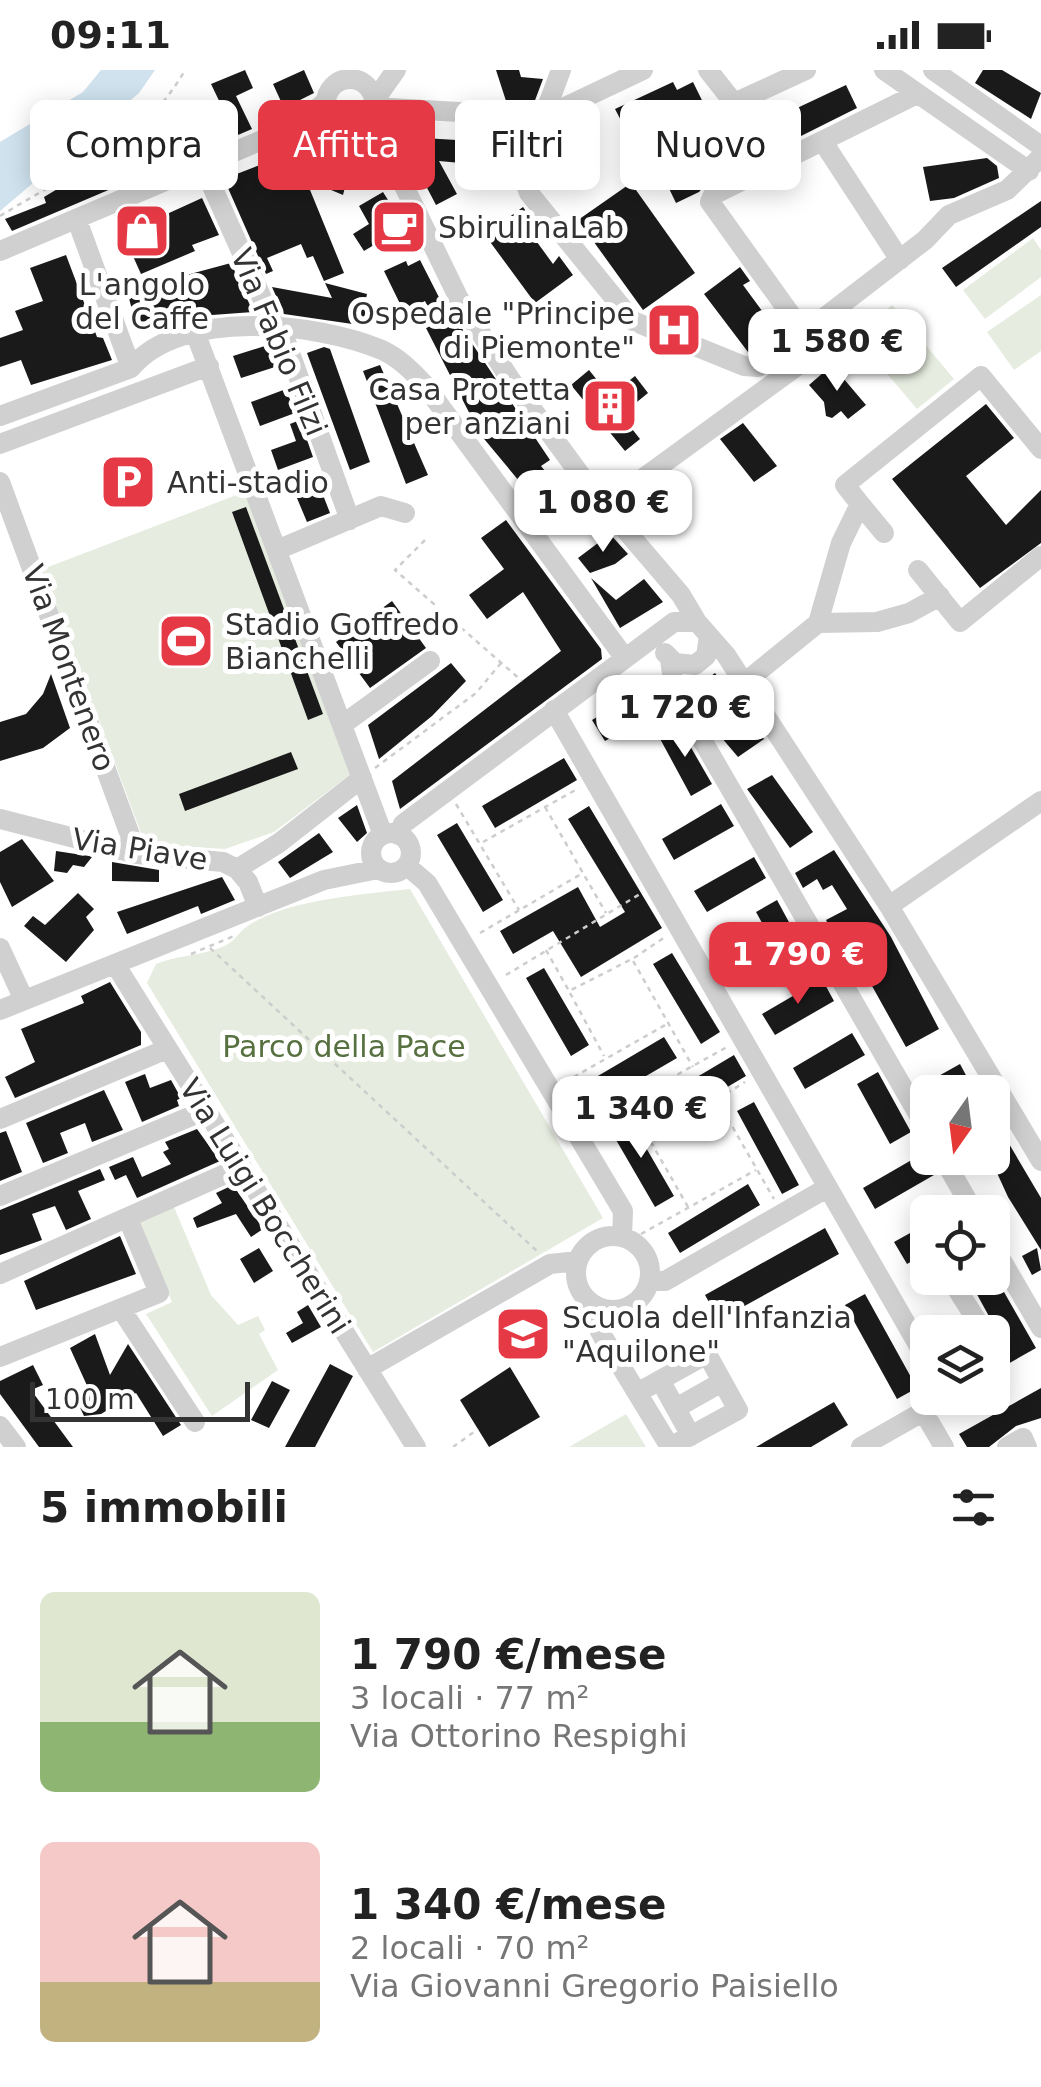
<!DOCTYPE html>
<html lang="it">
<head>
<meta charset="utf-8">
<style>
	:root { --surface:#fff; --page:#f6f6f6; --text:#222; --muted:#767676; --accent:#e63946 }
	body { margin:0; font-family:"DejaVu Sans",sans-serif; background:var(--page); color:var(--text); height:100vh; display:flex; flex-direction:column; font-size:38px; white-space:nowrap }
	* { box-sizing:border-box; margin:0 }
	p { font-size:32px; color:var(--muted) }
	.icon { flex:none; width:55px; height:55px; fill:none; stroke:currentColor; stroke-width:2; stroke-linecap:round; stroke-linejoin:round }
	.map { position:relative; height:1377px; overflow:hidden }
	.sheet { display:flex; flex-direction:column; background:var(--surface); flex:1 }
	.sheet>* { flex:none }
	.top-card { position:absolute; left:30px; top:30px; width:982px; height:90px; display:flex; gap:20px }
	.needle { width:65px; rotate:194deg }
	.buttons { position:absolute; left:910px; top:1005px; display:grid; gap:20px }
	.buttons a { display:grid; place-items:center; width:100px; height:100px; border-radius:15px; background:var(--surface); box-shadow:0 5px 25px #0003; font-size:50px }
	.scale { position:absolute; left:30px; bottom:25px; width:220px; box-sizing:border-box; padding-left:10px; border:5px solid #333; border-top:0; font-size:28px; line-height:35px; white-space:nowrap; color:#333; -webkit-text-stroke:8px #fff; paint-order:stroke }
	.price { position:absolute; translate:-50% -85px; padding:0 22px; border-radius:20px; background:#fff; color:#222; font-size:32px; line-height:65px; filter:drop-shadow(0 2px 5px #0008) }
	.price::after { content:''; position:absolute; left:50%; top:60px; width:30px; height:22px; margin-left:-15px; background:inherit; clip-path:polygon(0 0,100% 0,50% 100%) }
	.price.current { background:var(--accent); color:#fff }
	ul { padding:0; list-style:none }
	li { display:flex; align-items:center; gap:30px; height:250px; padding:0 40px }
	li span { display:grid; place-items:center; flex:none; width:280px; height:200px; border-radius:15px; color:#555 }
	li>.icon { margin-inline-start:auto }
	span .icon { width:120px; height:120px; fill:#fffc; stroke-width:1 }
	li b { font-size:42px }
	h2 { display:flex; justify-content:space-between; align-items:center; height:120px; padding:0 40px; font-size:42px }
	.tag { padding:0 35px; border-radius:15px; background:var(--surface); box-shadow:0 5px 25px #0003; font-size:35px; line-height:90px }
	.tag.current { background:var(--accent); color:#fff }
	.status { display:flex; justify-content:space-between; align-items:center; height:70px; padding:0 50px; background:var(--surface); direction:ltr }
	.status svg { height:28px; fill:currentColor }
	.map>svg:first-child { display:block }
</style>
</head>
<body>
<div class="status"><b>09:11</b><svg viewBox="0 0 49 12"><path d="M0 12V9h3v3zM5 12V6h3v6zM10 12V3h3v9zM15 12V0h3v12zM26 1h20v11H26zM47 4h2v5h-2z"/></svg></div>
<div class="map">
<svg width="1041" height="1377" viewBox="0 0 1041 1377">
	<rect width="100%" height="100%" fill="#fff"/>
	<path fill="#e6ecdf" d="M1033 168 1041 180V207L985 249 963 220Z
		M1041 225V281L1014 300 987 262Z
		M892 235 954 309 917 339 855 266Z
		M247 421 351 704 274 762 225 779 145 774 43 499Z
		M410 819 603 1148 373 1282 147 913 156 894C179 885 199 886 222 877 235 872 235 866 245 858 281 830 365 824 410 819Z
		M174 1137 211 1225 238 1255 258 1246 265 1260 259 1264 278 1300 212 1346 146 1244 172 1232 139 1152Z
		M626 1344 646 1377H569Z"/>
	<path fill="#cfe2ee" d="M101 0H155L139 23 0 141V72L83 22Z"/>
	<path fill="#1a1a1a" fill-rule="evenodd" d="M245 0 253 18 236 26 252 59 12 161 5 149 46 133 44 127 69 112 71 117 123 98 118 86 218 49 216 45 224 41 211 14Z
		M304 0 314 23 284 38 273 14Z
		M496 0H519L521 7 543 9 534 33 506 31Z
		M983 0H1002L1041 23 1031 49 975 13Z
		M673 12 677 20 693 12 723 73 846 15 857 38 707 113 699 122 676 133 649 77 637 81 615 39ZM687 46 704 82 675 96 657 59Z
		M423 68 474 71 472 94 439 91 457 124 436 135 414 93Z
		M342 76 363 86 368 100 346 113 343 125 324 117 308 91Z
		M301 79 306 90 299 93 344 203 324 211 313 186 307 188 301 174 267 188 273 201 266 204 224 109Z
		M987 88 997 96 999 108 954 128 930 131 923 97Z
		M631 113 695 203 643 240 578 150Z
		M383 122 412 168 391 181 384 169 364 181 353 164 369 154 359 136Z
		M202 128 219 165 192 175 195 181 141 204 123 164Z
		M1041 131V157L956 217 942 198Z
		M523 137 533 151 526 157 553 194 559 186 573 205 535 233 485 165Z
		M66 185 97 267 103 268 112 290 31 315 21 290 0 297V268L23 260 15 241 43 231 30 198Z
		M420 190 448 245 451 242 550 390 541 396 568 430 577 424 594 446 575 461 548 428 539 435 480 364 426 258 435 252 425 231 404 242 384 201 406 191 408 196Z
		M231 193 253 242 212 245 138 262 127 221Z
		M740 197 750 211 743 215 768 249 774 245 785 260 754 283 748 282 704 224Z
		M325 213 367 224 366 229 372 231 366 256 284 244 272 217 332 228Z
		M268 275 275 297 241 308 233 286Z
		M324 277 330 279 370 392 350 400 307 283Z
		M380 295 428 405 406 414 363 301Z
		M832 295 866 335 848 349 841 341 832 348 826 346 824 332 809 315Z
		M589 300 610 326 635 306 648 323 621 345 640 369 625 381 571 315Z
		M286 319 295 343 260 356 251 332Z
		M986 334 1014 368 966 406 1006 455 1041 420V473L980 518 892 409Z
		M300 350 313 387 278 400 271 380 296 371 290 354Z
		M743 353 777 396 754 412 720 369Z
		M318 412 330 443 307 452 294 421Z
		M246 437 323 644 308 650 232 442Z
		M506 450 601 579 602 589 400 739 392 711 561 581 523 522 487 549 469 525 504 499 481 468Z
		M610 464 628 484 615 494 590 503 578 488Z
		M591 508 616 530 644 509 663 532 620 558Z
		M392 531 426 578 370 618 336 572Z
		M451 593 466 611 432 646 379 689 368 655Z
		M715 603 731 625 719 633 712 622 704 628 696 617Z
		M51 604 70 658 43 678 0 691V652L26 644 43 624Z
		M652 615 664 637 605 671 592 650Z
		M733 638 748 658 754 655 764 669 738 687 710 654Z
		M678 655 712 714 691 726 658 665Z
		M291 682 298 699 185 741 179 724Z
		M564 688 577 710 495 758 482 736Z
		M772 705 813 762 790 778 747 719Z
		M721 734 734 756 674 790 662 769Z
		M357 735 367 763 357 772 338 748Z
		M589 736 662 858 581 907 553 861 513 884 500 861 578 817 600 857 625 842 568 749Z
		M457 753 503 830 483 842 437 765Z
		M319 763 333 782 290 808 278 792Z
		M22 769 54 811 12 837 0 812V782Z
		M834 780 891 867 939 959 906 977 857 889 881 875 871 858 847 870 843 863 835 867 826 850 847 839 832 815 823 820 817 809 803 818 795 803Z
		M56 781 89 786 92 787 84 797 73 795 67 803 54 801Z
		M754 787 766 808 707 842 694 821Z
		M112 792 159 800V812L112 811Z
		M222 807 235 830 201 844 198 836 127 864 117 842Z
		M78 823 94 839 86 847 94 860 66 892 24 856 33 846 45 855Z
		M777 830 810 891 789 902 756 842Z
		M672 883 720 962 701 974 653 894Z
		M544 898 589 975 571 986 526 908Z
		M822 909 834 931 775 965 762 944Z
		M110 912 141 962V975L15 1028 5 1007 35 992 21 959 84 933 81 926Z
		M852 963 865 985 805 1019 793 998Z
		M664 967 677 988 598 1034 586 1013Z
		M734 985 746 1006 668 1052 655 1032Z
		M960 994 975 1022H931L926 1013Z
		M878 1002 911 1062 890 1074 857 1014Z
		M145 1004 150 1018 171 1010 181 1028 177 1030 179 1036 142 1052 125 1012Z
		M104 1020 123 1060 92 1072 85 1053 60 1063 68 1083 43 1093 26 1053Z
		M754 1032 799 1115 782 1124 737 1041Z
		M627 1045 674 1126 655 1137 608 1056Z
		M197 1059 220 1091 137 1128 126 1105 115 1110 109 1097 133 1087 142 1107 171 1094 163 1082 169 1079 165 1072Z
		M6 1061 22 1102 0 1111V1063Z
		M1005 1067 1041 1128V1180L1008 1127 992 1092V1074Z
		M922 1084 934 1105 875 1139 863 1118Z
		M100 1099 105 1110 78 1121 91 1149 66 1160 55 1136 32 1144 42 1170 0 1185V1140Z
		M748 1114 760 1135 680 1183 668 1163Z
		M233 1115 263 1159 251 1167 236 1144 197 1158 193 1148 222 1133 216 1123Z
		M928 1153V1182L907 1194 894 1172Z
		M825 1158 839 1184 719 1250 705 1225Z
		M120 1166 136 1204 36 1240 24 1211Z
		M259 1178 273 1201 254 1213 240 1189Z
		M1037 1178 1041 1200 1032 1205 1022 1186Z
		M968 1208H996L1036 1278 992 1303V1275L1002 1270Z
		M865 1224 917 1318 897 1329 845 1235Z
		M308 1235 321 1257 292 1273 286 1263 303 1253 297 1242Z
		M95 1264 110 1305 128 1274 181 1355 163 1366 136 1323 101 1344 84 1346 74 1325 89 1320 70 1278Z
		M330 1294 353 1306 315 1377H285Z
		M33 1295 43 1315 31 1320 73 1377H39L0 1324V1311Z
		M510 1297 540 1347 489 1377 460 1330Z
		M272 1311 290 1320 269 1358 251 1350Z
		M1041 1318V1348L1016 1356 989 1377H967L959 1364Z
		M834 1332 848 1355 811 1377H756Z"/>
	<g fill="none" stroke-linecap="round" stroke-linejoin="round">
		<path stroke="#cdcdcd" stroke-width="2.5" stroke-dasharray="5 5" stroke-linecap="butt" d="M0 146C68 104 144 73 185 0
			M425 470 395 500 522 611
			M375 698 476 623 501 593
			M456 734 519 840
			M545 737 606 843
			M483 772 579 718
			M480 863 583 803
			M210 878 538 1182
			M546 880 569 921 632 889 693 997
			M191 884 234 866
			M634 888 665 867
			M506 905 640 824
			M570 923 604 986
			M565 1012 667 954
			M718 1029 745 1012
			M630 1033 647 1066
			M590 1053 727 977
			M688 1137 648 1067 717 1030 774 1129
			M641 1164 756 1100
			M453 1377 478 1359"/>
		<path stroke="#d0d0d0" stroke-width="20" d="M561 0 522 104 529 123 633 251 744 296 758 297 773 287 925 170 949 145 1007 120 1041 87
			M708 0 734 33 806 0
			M884 0 1029 101
			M933 0 1041 76
			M326 33a24 24 0 1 1 48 0a24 24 0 1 1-48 0Z
			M374 31 396 0
			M374 37 544 47 643 0
			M370 46 459 229 510 309 593 422 681 525 697 552
			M823 72 900 190
			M203 96 274 255 286 272 350 450
			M77 150 131 298
			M0 181 300 54 326 31
			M195 262 383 765
			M804 263 710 132 713 125 917 24
			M131 298C180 238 316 252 382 280 399 288 411 300 424 314L624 587
			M0 346 131 298
			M0 374 209 296
			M0 412 137 784
			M860 434 884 463
			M605 436 826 275
			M277 480 381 436 405 443
			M918 500 960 552 1041 486
			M818 553 841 473 860 434 845 415 981 306 1041 379
			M665 583 675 593 695 595 706 586 709 566
			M670 590 675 623 928 1061
			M744 613 818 553 877 552 909 543 940 526
			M554 640 928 1292
			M342 655 430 591
			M0 749 137 784 223 792 237 799 248 812 258 837
			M371 783a20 20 0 1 1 40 0a20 20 0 1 1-40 0Z
			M398 765 403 754 674 552H697L726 585 889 836 1041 1091
			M407 796 427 813 623 1141 622 1167
			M237 799 279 773 362 708
			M889 836 1041 731
			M0 878 24 930
			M115 894 416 1377
			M0 940 324 810 378 799
			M0 1049 167 979
			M943 1088 974 1142
			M0 1126 206 1040
			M576 1203a37 37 0 1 1 74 0a37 37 0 1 1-74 0Z
			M992 1174 1041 1258
			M0 1204 241 1097
			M950 1208 984 1262
			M649 1211H665L825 1119
			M121 1239 195 1352
			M602 1239 600 1262 670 1377 738 1340 707 1284 637 1323
			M0 1287 159 1223 128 1149
			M367 1299 550 1194 578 1191
			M660 1310 691 1366
			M676 1338 722 1312
			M923 1341 944 1377
			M0 1356 16 1377
			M861 1377 947 1328
			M1007 1377 1023 1368 1027 1377"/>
	</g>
	<defs>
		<g id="cafe-square" transform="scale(2.875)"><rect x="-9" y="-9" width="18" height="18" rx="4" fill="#e63946" stroke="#fff"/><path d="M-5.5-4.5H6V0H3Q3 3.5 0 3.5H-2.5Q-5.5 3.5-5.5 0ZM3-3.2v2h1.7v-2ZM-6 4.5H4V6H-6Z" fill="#fff"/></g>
		<g id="shop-square" transform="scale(2.875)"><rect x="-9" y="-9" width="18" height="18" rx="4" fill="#e63946" stroke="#fff"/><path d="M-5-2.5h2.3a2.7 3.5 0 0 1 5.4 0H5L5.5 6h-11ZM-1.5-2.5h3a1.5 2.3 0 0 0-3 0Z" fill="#fff"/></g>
		<g id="hospital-square" transform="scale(2.875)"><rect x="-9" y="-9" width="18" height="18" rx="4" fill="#e63946" stroke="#fff"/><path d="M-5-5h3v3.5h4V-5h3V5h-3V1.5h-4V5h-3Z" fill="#fff"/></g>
		<g id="building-square" transform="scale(2.875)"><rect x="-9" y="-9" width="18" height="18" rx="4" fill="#e63946" stroke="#fff"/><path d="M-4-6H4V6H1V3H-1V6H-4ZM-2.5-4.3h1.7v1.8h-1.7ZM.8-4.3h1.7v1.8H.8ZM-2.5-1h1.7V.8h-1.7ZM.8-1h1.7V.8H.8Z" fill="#fff"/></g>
		<g id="parking-square" transform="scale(2.875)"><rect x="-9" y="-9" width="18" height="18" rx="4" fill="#e63946" stroke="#fff"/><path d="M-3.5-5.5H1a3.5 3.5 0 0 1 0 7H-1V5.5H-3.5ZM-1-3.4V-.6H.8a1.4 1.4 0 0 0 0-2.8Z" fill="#fff"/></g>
		<g id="stadium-square" transform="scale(2.875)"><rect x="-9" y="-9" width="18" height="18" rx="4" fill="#e63946" stroke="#fff"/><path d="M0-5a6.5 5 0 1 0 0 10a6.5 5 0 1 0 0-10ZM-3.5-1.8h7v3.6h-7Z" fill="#fff"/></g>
		<g id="school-square" transform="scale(2.875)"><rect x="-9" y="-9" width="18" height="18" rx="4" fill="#e63946" stroke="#fff"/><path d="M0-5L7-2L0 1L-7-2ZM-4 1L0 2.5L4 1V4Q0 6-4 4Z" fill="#fff"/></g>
	</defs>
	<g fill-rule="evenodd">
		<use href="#cafe-square" x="399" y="157"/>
		<use href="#shop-square" x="142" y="161"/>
		<use href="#hospital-square" x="674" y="260"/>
		<use href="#building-square" x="610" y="336"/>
		<use href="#parking-square" x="128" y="412"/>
		<use href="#stadium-square" x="186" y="571"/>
		<use href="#school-square" x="523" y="1264"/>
	</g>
	<g text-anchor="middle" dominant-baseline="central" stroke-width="10" stroke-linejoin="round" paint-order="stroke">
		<g font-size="30" fill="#333" stroke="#fff" text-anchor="start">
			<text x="438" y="157">SbirulinaLab</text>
			<text x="142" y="214" text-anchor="middle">L'angolo<tspan x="142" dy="34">del Caffe</tspan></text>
			<text x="635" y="243" text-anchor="end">Ospedale "Principe<tspan x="635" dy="34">di Piemonte"</tspan></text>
			<text x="571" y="319" text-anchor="end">Casa Protetta<tspan x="571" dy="34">per anziani</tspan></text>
			<text x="167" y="412">Anti-stadio</text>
			<text x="225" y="554">Stadio Goffredo<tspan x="225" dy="34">Bianchelli</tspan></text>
			<text x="562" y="1247">Scuola dell'Infanzia<tspan x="562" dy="34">"Aquilone"</tspan></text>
		</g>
		<g font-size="30" fill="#333" stroke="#fff">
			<text transform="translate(279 272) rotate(67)">Via Fabio Filzi</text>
			<text transform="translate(69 598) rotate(70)">Via Montenero</text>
			<text transform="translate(140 779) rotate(9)">Via Piave</text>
			<text transform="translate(265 1136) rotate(58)">Via Luigi Boccherini</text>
		</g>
		<g font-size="30" fill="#56703f" stroke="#fff">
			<text x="344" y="976">Parco della Pace</text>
		</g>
	</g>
</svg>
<div class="buttons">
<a><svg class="needle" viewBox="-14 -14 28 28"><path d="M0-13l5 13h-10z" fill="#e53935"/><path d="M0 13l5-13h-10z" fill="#767676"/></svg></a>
<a><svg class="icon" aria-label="locate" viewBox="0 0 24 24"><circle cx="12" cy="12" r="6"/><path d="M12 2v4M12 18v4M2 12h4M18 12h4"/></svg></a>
<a><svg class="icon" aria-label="layers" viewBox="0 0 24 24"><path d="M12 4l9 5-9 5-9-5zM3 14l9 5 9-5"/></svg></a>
</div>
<div class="scale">100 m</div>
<b class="price" style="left:837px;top:324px">1 580 €</b>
<b class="price" style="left:603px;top:485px">1 080 €</b>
<b class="price" style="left:685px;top:690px">1 720 €</b>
<b class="price current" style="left:798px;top:937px">1 790 €</b>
<b class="price" style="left:641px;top:1091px">1 340 €</b>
<div class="top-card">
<a class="tag">Compra</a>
<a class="tag current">Affitta</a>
<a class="tag">Filtri</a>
<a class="tag">Nuovo</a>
</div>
</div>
<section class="sheet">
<h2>5 immobili<svg class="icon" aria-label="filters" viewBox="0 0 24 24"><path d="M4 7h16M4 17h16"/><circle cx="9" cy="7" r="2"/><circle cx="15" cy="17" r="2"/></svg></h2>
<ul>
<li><span style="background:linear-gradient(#dfe7d0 65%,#8fb573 0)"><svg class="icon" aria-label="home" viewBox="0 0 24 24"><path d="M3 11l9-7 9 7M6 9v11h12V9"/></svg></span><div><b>1 790 €/mese</b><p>3 locali · 77 m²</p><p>Via Ottorino Respighi</p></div></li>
<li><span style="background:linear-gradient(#f6c9c9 70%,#c2b280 0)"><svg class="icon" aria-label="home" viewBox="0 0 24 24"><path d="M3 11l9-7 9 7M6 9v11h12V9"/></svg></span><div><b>1 340 €/mese</b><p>2 locali · 70 m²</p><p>Via Giovanni Gregorio Paisiello</p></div></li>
</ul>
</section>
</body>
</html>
